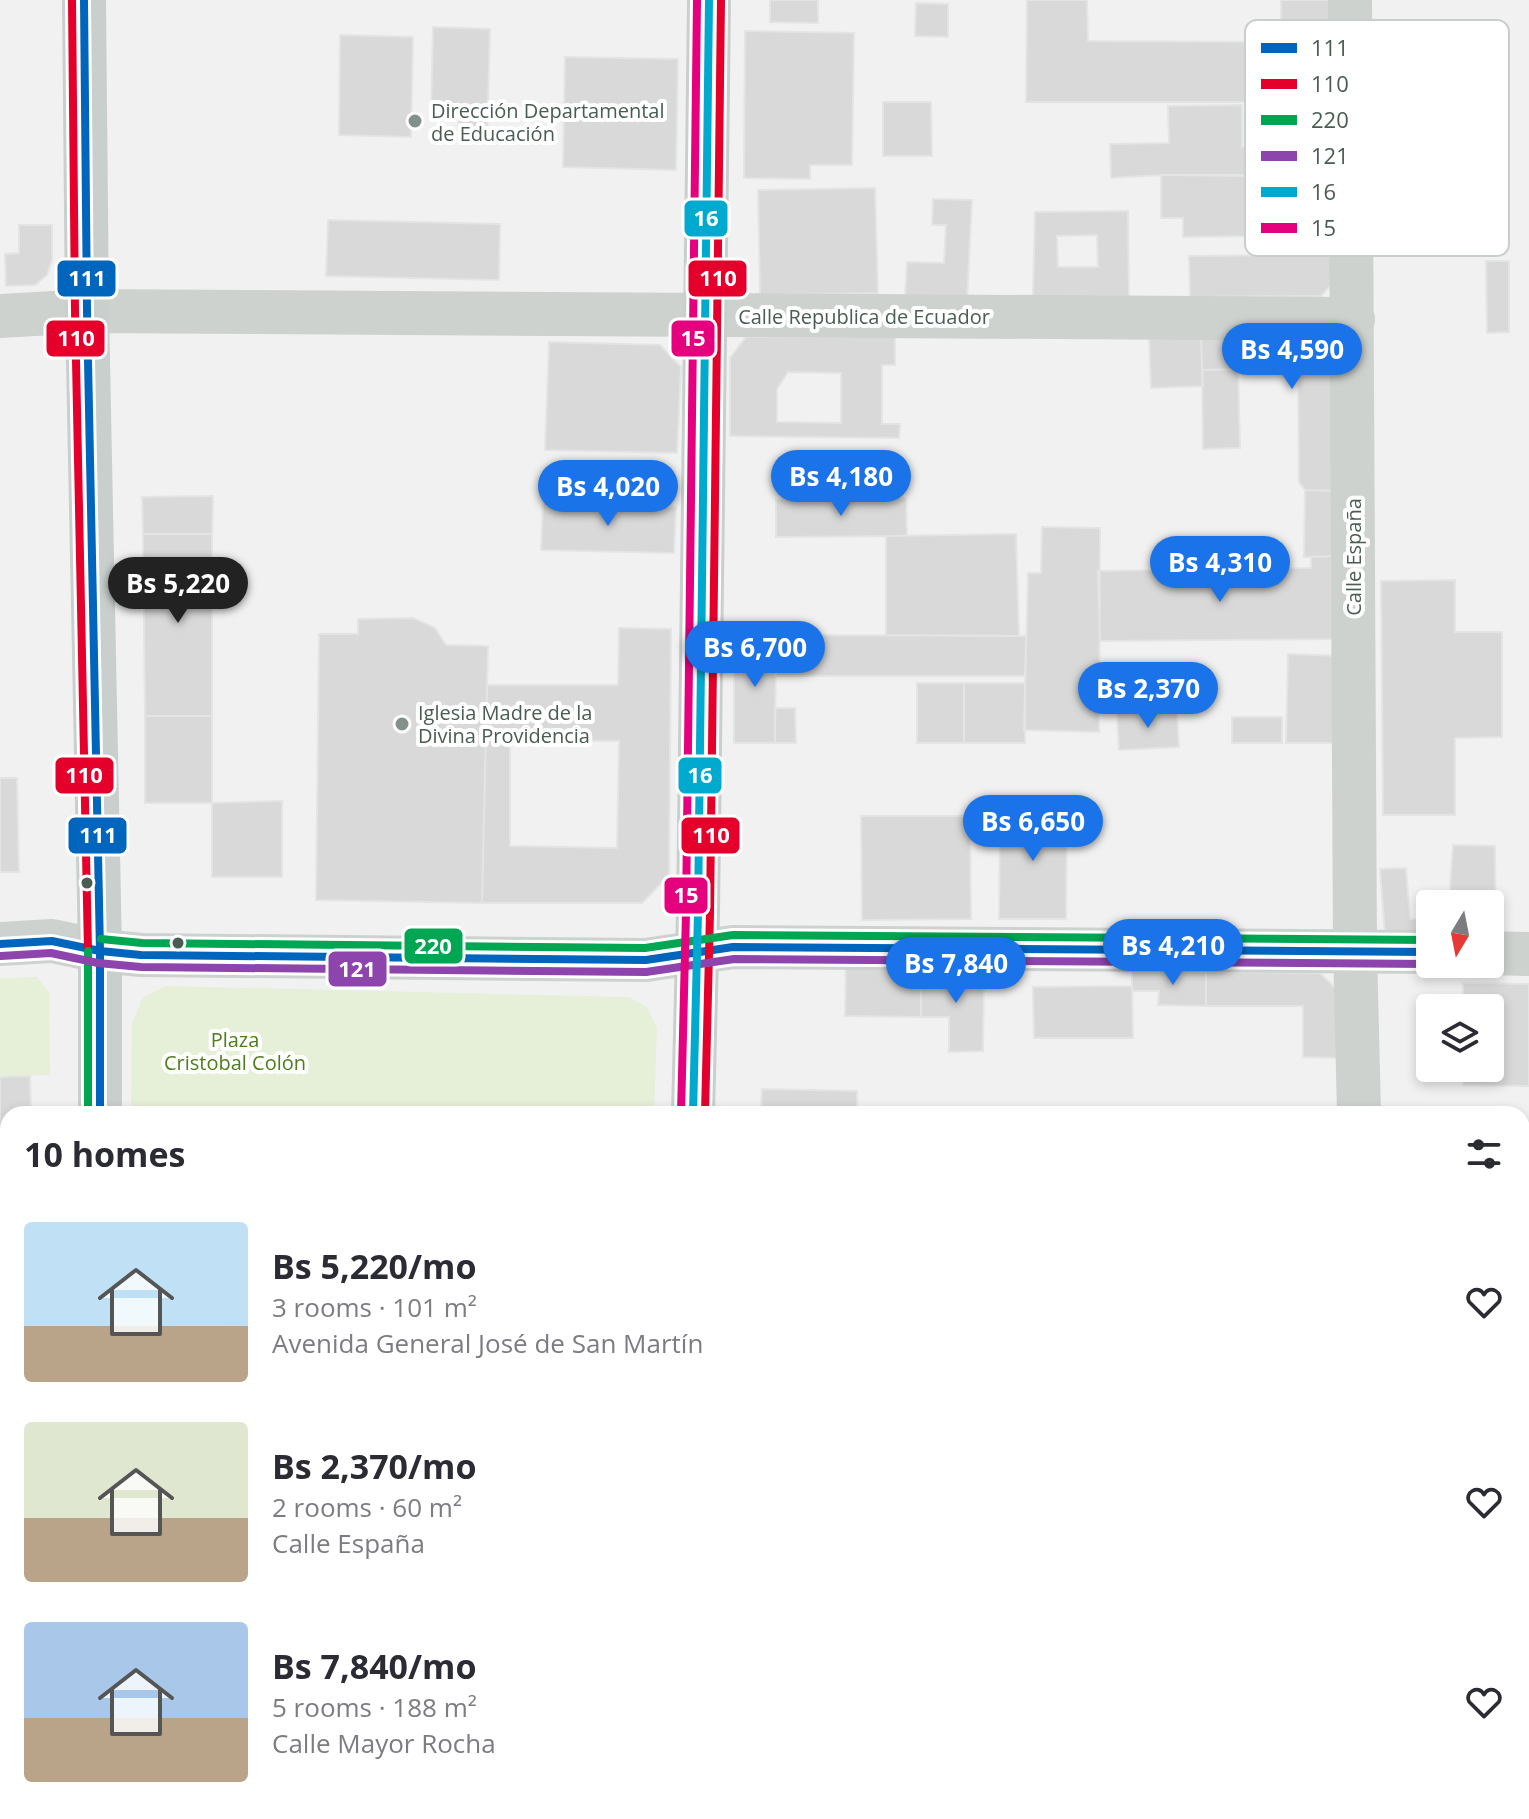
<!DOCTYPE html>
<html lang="en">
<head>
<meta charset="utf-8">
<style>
	:root { --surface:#fff; --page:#f2f2f3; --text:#2b2b33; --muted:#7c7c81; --accent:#1a73e8 }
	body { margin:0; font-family:"Open Sans",sans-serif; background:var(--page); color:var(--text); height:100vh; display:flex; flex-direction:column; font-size:30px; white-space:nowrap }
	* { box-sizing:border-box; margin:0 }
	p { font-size:26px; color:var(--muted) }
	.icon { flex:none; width:44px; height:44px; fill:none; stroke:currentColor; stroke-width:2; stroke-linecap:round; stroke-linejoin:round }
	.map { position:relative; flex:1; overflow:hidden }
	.details { position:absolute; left:0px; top:1106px; width:1530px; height:714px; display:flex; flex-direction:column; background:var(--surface); border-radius:24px 24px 0 0; box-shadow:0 4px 12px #0003 }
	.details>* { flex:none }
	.needle { width:52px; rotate:190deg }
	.fabs { position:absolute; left:1416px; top:890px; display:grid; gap:16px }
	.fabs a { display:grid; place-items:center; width:88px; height:88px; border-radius:8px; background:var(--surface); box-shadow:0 4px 12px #0003; font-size:40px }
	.price { position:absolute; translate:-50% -68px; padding:0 18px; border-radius:28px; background:var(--accent); color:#fff; font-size:26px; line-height:52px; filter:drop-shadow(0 2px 4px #0008) }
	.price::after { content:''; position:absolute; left:50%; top:48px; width:24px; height:18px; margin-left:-12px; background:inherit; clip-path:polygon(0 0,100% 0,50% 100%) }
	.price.on { background:#222; color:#fff }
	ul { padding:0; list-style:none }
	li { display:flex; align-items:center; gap:24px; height:200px; padding:0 24px }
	li span { display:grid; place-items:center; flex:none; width:224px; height:160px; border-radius:8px; color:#555 }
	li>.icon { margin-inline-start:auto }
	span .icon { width:96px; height:96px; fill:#fffc; stroke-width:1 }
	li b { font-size:34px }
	h2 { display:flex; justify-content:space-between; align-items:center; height:96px; padding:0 24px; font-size:34px }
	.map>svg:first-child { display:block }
</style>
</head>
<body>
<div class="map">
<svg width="1529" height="1819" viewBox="0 0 1529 1819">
	<rect width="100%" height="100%" fill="#f2f1f2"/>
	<path fill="#e6efd7" d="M37 977 49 993 50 1075 0 1077V978Z
		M166 986 629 997 647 1007 657 1027 654 1114H131L132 1023 143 997Z
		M414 1812H547L550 1819H417Z"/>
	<path fill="#d8d9d8" stroke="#e3e4e4" stroke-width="2" fill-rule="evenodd" d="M770 0H818V23L770 22Z
		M1027 0H1087L1088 41 1266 42V55L1281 54V0H1337L1336 102H1026Z
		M916 3 948 4V37L915 36Z
		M433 27 490 29 487 139 458 138 459 114 431 113Z
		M745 31 854 33 852 165H810V179L744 178Z
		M340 35 413 37 411 137 339 135Z
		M565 57 678 59 676 170 563 167Z
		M883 102H931L932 156H883Z
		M1336 102 1338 175H1161L1111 178 1110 144 1169 143 1168 106 1242 105V147L1280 146 1279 103Z
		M1161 175 1257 176 1256 199 1289 200V175H1338L1336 235 1183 237V218H1161Z
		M875 188 878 293 760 295 758 190Z
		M933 199 972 200 967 301 905 298 907 262 944 263 946 225H932Z
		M1128 211 1129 299 1033 297 1035 212ZM1097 235 1098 267H1058L1057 236Z
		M328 220 500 224 499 280 326 276Z
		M19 225H52V260L47 275 35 285 6 286 5 254 19 253Z
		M1336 235V279L1321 296 1190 297 1189 256 1300 255 1299 236Z
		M1486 261H1509V332L1487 333Z
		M1314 333 1332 349 1337 491 1305 490 1299 482 1298 368 1202 370 1201 337Z
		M746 337H895V365H882V424H900L899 438 730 436V358ZM788 372 841 373V423L777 422V389Z
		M1201 337 1203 386 1151 388 1149 339Z
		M549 342 660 345 681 367 677 453 545 450Z
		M1202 370H1238L1240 448 1203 449Z
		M1305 490 1337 491V556L1304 557Z
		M213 496 212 534H143L142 497Z
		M906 498 907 536 776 537V499Z
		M543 503 676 507 674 553 541 550Z
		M1042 527 1100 528 1099 732 1024 730 1028 573H1041Z
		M143 534H212V716H145Z
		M1016 534 1019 636 886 635V536Z
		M1337 556 1338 639 1100 641 1098 571 1311 568V557Z
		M1455 580V632H1502V737L1455 738V815H1383L1381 581Z
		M413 618 435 628 446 645 488 646 482 903 316 900 319 634H358V619Z
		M619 628 671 629 669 875 642 903H482L487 685H618ZM510 741H619L617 848 510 846Z
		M734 635H776L775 743H734Z
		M776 635 1026 636 1025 676H775Z
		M1288 654 1339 656 1338 743H1286Z
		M917 683H964V743H917Z
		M964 683H1025V743H964Z
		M775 708H795L796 743H775Z
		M1177 710 1179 747 1119 750 1117 713Z
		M145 716H212V803H145Z
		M1232 717H1282V743H1232Z
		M0 778H17L19 872H0Z
		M282 801V877H212V803Z
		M1000 807 1067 808 1066 919H999Z
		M861 816H970L971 919 862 920Z
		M1453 845 1495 846 1496 953H1490V904H1449Z
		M1406 868 1410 919 1430 920V950L1386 949 1380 869Z
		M846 961 921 962V1017L845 1016Z
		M921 969 984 970 983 1051 949 1052V1017H921Z
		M1132 971 1206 972V1006L1158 1005 1159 991H1132Z
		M1206 972 1320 973 1338 991 1337 1058 1303 1057V1006H1206Z
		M1463 983 1529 984V1086L1463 1085V1068H1490V1008H1463Z
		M1132 986 1133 1038H1034L1033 987Z
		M30 1076 31 1114H8V1151H0V1077Z
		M762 1089 857 1091V1110L809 1108V1114H761Z
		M809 1108 857 1110 966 1114H809Z
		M0 1171H8V1571H0V1376H4L5 1222H0Z
		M200 1812H244L228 1819H201Z
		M631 1812H648L652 1819H616Z
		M685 1812H823L826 1819H683Z
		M860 1812H1096L1099 1819H863Z
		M1122 1812H1218L1219 1819H1123Z"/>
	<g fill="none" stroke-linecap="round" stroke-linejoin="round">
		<path stroke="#cdd2cf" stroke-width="44" d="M1350 0 1355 950 1359 1114
			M0 316 87 311 1353 319
			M0 944 52 941 100 951 141 955 646 960 733 947 1430 952
			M1490 953 1529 954
			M0 1607 8 1606
			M1370 1819V1812"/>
		<path stroke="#c9cfcc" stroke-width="44" d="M84 0 87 311 100 951V1114
			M693 1114 698 913 709 0
			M1522 1605H1529
			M0 1637 8 1631
			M383 1812 387 1819
			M573 1812 576 1819"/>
		<g stroke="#fff" stroke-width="14">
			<path id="bus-1" d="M84 0 87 311 100 951V1114
				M0 944 52 941 100 951 141 955 646 960 733 947 1430 952"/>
		</g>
		<g stroke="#fff" stroke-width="14">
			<path id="bus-2" d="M72 0 75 311 88 951V1114
				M705 1114 710 913 721 0"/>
		</g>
		<g stroke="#fff" stroke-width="14">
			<path id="bus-3" d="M101 939 142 943 645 948 733 935 1430 940
				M88 951V1114"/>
		</g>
		<g stroke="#fff" stroke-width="14">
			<path id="bus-4" d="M1 956 51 953 98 963 141 967 646 972 734 959 1430 964"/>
		</g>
		<g stroke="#fff" stroke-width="14">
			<path id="bus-5" d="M693 1114 698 913 709 0"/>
		</g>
		<g stroke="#fff" stroke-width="14">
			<path id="bus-6" d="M681 1114 686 913 697 0"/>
		</g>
		<use href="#bus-1" stroke="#0065bd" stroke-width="8"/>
		<use href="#bus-2" stroke="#e4002b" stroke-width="8"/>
		<use href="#bus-3" stroke="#00a651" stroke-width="8"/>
		<use href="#bus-4" stroke="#8e44ad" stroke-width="8"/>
		<use href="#bus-5" stroke="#00a9ce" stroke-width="8"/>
		<use href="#bus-6" stroke="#e5007d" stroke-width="8"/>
	</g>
	<g fill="#84918a" stroke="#fff" stroke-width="3">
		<circle cx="415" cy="121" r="8"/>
		<circle cx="402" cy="724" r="8"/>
	</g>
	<g fill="#495d52" stroke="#fff" stroke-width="3">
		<circle cx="87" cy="883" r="7"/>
		<circle cx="178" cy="943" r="7"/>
	</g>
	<g text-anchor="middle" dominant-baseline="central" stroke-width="8" stroke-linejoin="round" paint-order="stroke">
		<g font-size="20" fill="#495d52" stroke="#fff" text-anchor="start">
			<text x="431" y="110">Dirección Departamental<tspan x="431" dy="23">de Educación</tspan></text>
			<text x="418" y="712">Iglesia Madre de la<tspan x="418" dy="23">Divina Providencia</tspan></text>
		</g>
		<g font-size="20" fill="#495d52" stroke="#fff">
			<text x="864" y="316">Calle Republica de Ecuador</text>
			<text transform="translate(1353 557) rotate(-90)">Calle España</text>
		</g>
		<g font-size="20" fill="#4e7d1a" stroke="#fff">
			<text x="235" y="1039">Plaza<tspan x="235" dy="23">Cristobal Colón</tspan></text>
		</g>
	</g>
	<rect x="1245" y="20" width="264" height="236" rx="12" fill="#fff" stroke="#c8cecb" stroke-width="2"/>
	<rect x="1261" y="43" width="36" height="10" fill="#0065bd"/>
	<rect x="1261" y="79" width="36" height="10" fill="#e4002b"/>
	<rect x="1261" y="115" width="36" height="10" fill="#00a651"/>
	<rect x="1261" y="151" width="36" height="10" fill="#8e44ad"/>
	<rect x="1261" y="187" width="36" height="10" fill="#00a9ce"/>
	<rect x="1261" y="223" width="36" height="10" fill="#e5007d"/>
	<g font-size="22" fill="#495d52">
		<text x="1311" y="56">111</text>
		<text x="1311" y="92">110</text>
		<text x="1311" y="128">220</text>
		<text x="1311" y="164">121</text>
		<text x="1311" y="200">16</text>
		<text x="1311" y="236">15</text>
	</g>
	<g stroke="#fff" stroke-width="3">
		<rect x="683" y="199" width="46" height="39" rx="8" fill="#00a9ce"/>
		<rect x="687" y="259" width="61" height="39" rx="8" fill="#e4002b"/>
		<rect x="56" y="259" width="61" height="39" rx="8" fill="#0065bd"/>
		<rect x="670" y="319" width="46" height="39" rx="8" fill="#e5007d"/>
		<rect x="45" y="319" width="61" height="39" rx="8" fill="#e4002b"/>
		<rect x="54" y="756" width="61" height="39" rx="8" fill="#e4002b"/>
		<rect x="677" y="756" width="46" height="39" rx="8" fill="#00a9ce"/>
		<rect x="67" y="816" width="61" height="39" rx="8" fill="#0065bd"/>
		<rect x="680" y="816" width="61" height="39" rx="8" fill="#e4002b"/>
		<rect x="663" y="876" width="46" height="39" rx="8" fill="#e5007d"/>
		<rect x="403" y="927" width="61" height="38" rx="8" fill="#00a651"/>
		<rect x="327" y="950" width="61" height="38" rx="8" fill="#8e44ad"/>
	</g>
	<g font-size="22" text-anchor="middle" font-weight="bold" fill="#fff">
		<text x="706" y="226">16</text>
		<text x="718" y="286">110</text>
		<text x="87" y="286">111</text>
		<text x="693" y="346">15</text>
		<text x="76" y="346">110</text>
		<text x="84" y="783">110</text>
		<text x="700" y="783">16</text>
		<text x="98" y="843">111</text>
		<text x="711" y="843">110</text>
		<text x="686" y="903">15</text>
		<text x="433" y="954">220</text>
		<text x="357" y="977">121</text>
	</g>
</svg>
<div class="fabs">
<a><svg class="needle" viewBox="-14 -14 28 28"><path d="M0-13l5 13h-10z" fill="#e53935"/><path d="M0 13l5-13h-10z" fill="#7c7c81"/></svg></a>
<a><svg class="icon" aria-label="layers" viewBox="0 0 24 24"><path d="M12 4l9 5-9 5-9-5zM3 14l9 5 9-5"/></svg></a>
</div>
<b class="price" style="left:1292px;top:391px">Bs 4,590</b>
<b class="price" style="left:841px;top:518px">Bs 4,180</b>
<b class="price" style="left:608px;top:528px">Bs 4,020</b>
<b class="price" style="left:1220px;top:604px">Bs 4,310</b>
<b class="price on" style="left:178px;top:625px">Bs 5,220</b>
<b class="price" style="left:755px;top:689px">Bs 6,700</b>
<b class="price" style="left:1148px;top:730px">Bs 2,370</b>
<b class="price" style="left:1033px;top:863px">Bs 6,650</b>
<b class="price" style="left:1173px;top:987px">Bs 4,210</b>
<b class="price" style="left:956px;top:1005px">Bs 7,840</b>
<section class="details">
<h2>10 homes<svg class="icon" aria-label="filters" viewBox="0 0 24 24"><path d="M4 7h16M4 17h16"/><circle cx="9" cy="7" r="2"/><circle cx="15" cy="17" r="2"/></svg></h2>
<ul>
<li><span style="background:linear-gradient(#bfe0f5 65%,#b9a48a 0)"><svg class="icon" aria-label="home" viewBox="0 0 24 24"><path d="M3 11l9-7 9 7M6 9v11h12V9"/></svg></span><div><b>Bs 5,220/mo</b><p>3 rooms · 101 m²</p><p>Avenida General José de San Martín</p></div><svg class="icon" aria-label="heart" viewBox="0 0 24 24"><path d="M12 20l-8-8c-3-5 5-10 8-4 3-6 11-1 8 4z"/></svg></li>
<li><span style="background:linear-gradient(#dfe7d0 60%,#b9a48a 0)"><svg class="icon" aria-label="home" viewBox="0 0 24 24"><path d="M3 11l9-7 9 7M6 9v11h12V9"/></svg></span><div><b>Bs 2,370/mo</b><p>2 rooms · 60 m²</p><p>Calle España</p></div><svg class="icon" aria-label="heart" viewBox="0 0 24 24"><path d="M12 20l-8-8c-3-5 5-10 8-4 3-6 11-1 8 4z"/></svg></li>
<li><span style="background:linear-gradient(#a9c7e8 60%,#b9a48a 0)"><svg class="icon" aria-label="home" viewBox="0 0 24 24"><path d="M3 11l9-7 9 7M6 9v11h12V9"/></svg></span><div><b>Bs 7,840/mo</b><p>5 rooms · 188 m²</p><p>Calle Mayor Rocha</p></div><svg class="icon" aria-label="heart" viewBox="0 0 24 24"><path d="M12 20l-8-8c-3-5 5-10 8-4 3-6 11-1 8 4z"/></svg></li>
</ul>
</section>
</div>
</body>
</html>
